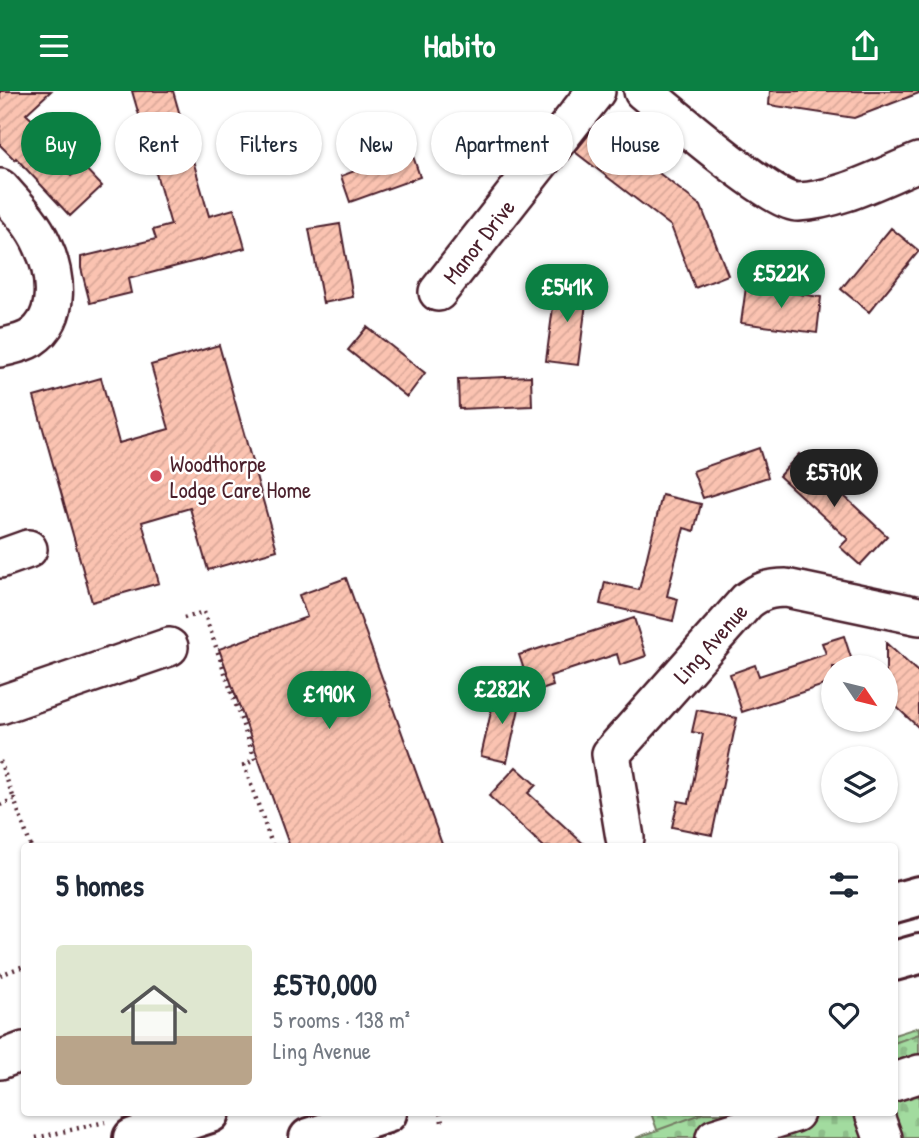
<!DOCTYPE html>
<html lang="en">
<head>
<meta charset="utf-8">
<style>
	:root { --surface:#fff; --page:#f2f2f3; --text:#1f2937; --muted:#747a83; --accent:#0b8043 }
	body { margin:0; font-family:"Patrick Hand",sans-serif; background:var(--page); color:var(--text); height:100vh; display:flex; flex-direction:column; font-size:26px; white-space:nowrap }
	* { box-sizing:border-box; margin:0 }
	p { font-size:23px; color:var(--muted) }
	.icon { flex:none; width:38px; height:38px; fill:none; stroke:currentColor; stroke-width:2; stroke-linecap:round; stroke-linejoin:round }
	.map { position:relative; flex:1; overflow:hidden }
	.drawer { position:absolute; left:21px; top:752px; width:877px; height:273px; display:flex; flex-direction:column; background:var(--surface); border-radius:7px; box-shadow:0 2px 5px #0004 }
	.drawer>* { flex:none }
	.guide { position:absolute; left:21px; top:21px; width:878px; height:63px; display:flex; gap:14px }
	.needle { width:46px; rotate:125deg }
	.buttons { position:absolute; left:821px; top:564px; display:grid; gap:14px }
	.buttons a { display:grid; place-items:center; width:77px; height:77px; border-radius:50%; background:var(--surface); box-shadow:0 2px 5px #0004; font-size:35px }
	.price { position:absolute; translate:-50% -60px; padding:0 16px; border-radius:24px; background:var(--accent); color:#fff; font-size:23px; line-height:46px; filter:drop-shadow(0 2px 4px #0008) }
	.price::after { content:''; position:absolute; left:50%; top:42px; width:21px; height:16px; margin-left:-10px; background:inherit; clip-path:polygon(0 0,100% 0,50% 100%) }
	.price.on { background:#222; color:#fff }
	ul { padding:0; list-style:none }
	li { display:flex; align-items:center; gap:21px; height:175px; padding:0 35px }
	li span { display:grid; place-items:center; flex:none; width:196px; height:140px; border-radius:7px; color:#555 }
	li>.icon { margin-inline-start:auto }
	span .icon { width:84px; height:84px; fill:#fffc; stroke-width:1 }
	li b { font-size:30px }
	h2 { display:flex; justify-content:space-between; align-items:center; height:84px; padding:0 35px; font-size:30px }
	.chip { padding:0 24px; border-radius:32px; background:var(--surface); box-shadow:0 2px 5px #0004; font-size:24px; line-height:63px }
	.chip.on { background:var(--accent); color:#fff }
	header { display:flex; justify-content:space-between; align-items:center; height:91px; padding:0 35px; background:var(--accent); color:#fff; font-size:32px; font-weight:800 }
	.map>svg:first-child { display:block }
</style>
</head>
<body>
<header><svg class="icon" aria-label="menu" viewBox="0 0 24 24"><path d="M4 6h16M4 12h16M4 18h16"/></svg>Habito<svg class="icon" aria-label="share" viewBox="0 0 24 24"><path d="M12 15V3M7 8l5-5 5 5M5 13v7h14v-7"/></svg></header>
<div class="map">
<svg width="919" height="1047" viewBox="0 0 919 1047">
	<defs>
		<pattern id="forest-firs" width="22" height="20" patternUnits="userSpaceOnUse" patternTransform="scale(1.75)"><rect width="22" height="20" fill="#a2db9f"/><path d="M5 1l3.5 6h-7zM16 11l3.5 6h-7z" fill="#8dbc89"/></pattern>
		<pattern id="cemetery-stones" width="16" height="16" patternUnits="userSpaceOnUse" patternTransform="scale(1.75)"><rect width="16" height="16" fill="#a2db9f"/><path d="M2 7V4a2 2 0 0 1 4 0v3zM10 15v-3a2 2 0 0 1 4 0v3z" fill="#8dbc89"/></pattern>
		<pattern id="building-hatch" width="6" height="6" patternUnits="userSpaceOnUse" patternTransform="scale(1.75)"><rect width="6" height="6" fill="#fbc3b1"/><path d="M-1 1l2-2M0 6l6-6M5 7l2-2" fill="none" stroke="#d9a798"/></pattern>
	</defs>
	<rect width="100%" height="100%" fill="#fff"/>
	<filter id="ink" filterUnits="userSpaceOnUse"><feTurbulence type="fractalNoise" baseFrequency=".0143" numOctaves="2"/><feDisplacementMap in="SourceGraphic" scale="14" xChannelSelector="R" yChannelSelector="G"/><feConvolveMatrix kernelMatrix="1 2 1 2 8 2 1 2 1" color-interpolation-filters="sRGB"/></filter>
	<g filter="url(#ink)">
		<path fill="url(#forest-firs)" stroke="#767d65" stroke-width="2" d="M919 936V966L894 974V944Z
			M651 1022H743L665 1047H660Z"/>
		<path fill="url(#cemetery-stones)" stroke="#767d65" stroke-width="2" d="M919 943V1047H636L704 1022H894V952Z"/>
		<path fill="url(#building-hatch)" stroke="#4a1f2b" stroke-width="2" d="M0 0H51L26 23 44 40 36 48 71 85 83 75 102 95 70 125 16 67 15 69 0 54Z
			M132 0H173L209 125 234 118 245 157 128 188 131 202 90 212 81 177V166L156 148 153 139 171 134Z
			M770 0H919V2L854 27 769 14Z
			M595 36 611 48 613 46 701 115 728 184 695 197 671 135 575 61Z
			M411 59 420 86 350 111 341 85Z
			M340 133 353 206 323 212 309 138Z
			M891 137 919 160 869 221 841 198Z
			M556 193 588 197 578 274 546 270Z
			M746 196 821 206 817 242 741 232Z
			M367 236 425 282 407 306 348 259Z
			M219 254 277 459 208 479 190 417 142 431 159 492 92 511 34 306 101 287 119 352 169 338 151 274Z
			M531 285 532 315 459 318 458 288Z
			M759 357 768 386 703 407 693 380Z
			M799 363 887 445 860 474 840 456 848 448 779 385Z
			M662 404 701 413 694 440 684 437 675 471 667 505 678 508 673 530 600 513 605 491 639 499Z
			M346 487 443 756H290L219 558 307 526 299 504Z
			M634 527 646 565 620 574 617 563 550 585 553 595 532 602 519 564Z
			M844 545 854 576H833V591L742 621 730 583 755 574 759 585 793 574 826 563 822 552Z
			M886 552 919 582V637L886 606Z
			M496 599 522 604 507 671 481 665Z
			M697 619 737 627 712 744 672 736 678 710 689 712 696 677 703 643 692 641Z
			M516 676 536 694 528 702 587 756H544L489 705Z"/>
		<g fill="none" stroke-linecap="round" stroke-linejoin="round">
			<g stroke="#4a1f2b" stroke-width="42">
				<g id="minor">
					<path d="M643 0C668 20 773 112 798 111 840 109 881 86 919 71"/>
					<path d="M0 97C15 114 33 132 42 153 56 182 62 227 31 247 21 253 11 254 0 257"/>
					<path id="s1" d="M438 201 596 0"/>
					<path d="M0 468 28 458"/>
					<path d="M0 614 169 556"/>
					<path id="s2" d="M625 747 611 663 747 510C760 500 770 497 786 497L919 525"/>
					<path d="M0 969 24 960"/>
					<path d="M894 991 919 983"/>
					<path d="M874 1022 883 1047"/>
					<path d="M715 1047 795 1022"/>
				</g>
			</g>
			<g stroke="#4a1f2b" stroke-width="44">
				<path id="major" d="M894 812 919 805
					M894 870 919 863
					M133 1047 210 1022
					M309 1047 387 1022"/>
			</g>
			<path stroke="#4a1f2b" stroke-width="4.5" stroke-dasharray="2 5" stroke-linecap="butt" d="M184 527 204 521 255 669 244 674 273 756
				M0 670 14 708
				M0 714 14 708 31 756
				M0 884 24 875
				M440 1022 442 1031
				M36 1047 105 1031"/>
			<use href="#minor" stroke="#fff" stroke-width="37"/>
			<use href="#major" stroke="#fff" stroke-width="38"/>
		</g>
	</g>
	<circle fill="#d1495b" stroke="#fff" stroke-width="2.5" cx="156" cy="385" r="7"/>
	<g text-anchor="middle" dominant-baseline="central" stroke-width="5" stroke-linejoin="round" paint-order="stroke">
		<g font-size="23" fill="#4a1f2b" stroke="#fff">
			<text stroke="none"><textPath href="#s1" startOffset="65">Manor Drive</textPath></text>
			<text stroke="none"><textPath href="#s2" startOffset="234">Ling Avenue</textPath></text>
		</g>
		<g font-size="23" fill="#4a1f2b" stroke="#fff" text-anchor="start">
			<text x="170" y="372">Woodthorpe<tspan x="170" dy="26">Lodge Care Home</tspan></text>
		</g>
	</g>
</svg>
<div class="buttons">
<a><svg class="needle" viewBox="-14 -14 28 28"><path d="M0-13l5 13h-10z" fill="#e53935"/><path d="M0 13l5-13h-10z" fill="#747a83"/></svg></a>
<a><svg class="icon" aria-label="layers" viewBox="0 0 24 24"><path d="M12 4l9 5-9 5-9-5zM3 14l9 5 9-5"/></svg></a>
</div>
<b class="price" style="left:781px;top:219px">£522K</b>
<b class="price" style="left:567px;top:233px">£541K</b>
<b class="price on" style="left:834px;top:418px">£570K</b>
<b class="price" style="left:502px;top:635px">£282K</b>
<b class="price" style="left:329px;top:640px">£190K</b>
<div class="guide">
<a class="chip on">Buy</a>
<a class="chip">Rent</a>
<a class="chip">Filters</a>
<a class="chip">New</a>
<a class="chip">Apartment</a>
<a class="chip">House</a>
</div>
<section class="drawer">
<h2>5 homes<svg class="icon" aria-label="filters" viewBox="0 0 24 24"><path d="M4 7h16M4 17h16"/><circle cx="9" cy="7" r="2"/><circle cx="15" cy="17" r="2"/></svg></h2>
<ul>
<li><span style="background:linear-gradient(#dfe7d0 65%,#b9a48a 0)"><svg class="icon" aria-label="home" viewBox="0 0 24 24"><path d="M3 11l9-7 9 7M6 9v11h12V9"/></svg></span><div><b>£570,000</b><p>5 rooms · 138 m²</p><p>Ling Avenue</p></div><svg class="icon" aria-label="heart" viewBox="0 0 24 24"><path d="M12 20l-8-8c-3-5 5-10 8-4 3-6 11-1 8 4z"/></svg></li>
</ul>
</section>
</div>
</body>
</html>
